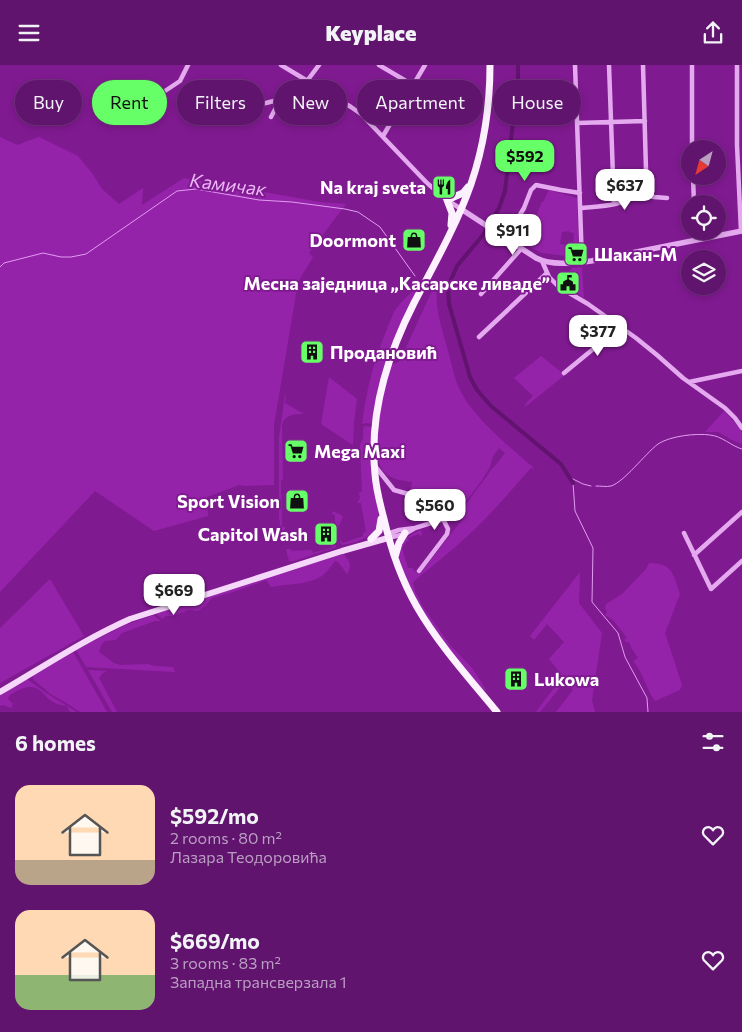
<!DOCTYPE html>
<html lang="en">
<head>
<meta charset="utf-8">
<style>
	:root { --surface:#60146d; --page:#661d72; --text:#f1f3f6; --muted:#ba9ec2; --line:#743380; --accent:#67ff68 }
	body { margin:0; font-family:Commissioner,sans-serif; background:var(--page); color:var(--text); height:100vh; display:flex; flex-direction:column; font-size:19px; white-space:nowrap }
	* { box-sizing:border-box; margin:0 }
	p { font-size:16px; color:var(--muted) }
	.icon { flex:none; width:28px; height:28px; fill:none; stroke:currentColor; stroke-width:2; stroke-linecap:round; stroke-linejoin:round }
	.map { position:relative; height:647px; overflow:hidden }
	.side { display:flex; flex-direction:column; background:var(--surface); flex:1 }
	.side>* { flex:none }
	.guide { position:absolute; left:15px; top:15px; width:712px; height:45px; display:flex; gap:10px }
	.needle { width:32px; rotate:216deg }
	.fabs { position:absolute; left:681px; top:75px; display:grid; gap:10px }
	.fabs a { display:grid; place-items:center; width:45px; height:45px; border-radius:50%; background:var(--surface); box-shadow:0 2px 8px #0003,0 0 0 1px var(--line); font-size:25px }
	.price { position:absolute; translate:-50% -42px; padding:0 11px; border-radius:10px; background:#fff; color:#222; font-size:16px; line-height:32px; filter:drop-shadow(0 1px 2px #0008) }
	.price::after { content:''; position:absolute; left:50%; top:30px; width:15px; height:11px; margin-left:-8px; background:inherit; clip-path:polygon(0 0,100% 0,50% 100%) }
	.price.active { background:var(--accent); color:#111 }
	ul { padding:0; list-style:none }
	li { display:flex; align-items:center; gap:15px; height:125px; padding:0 15px }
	li span { display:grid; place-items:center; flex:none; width:140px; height:100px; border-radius:15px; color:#555 }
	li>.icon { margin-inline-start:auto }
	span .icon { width:60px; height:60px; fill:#fffc; stroke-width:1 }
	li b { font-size:21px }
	h2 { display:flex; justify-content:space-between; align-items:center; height:60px; padding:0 15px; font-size:21px }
	.chip { padding:0 18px; border-radius:22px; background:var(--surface); box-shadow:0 2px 8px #0003,0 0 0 1px var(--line); font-size:18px; line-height:45px }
	.chip.active { background:var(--accent); color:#111 }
	header { display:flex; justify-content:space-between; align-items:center; height:65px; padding:0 15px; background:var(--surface); font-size:22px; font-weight:800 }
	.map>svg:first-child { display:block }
</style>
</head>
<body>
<header><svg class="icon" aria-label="menu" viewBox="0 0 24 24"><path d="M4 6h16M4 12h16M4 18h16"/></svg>Keyplace<svg class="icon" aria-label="share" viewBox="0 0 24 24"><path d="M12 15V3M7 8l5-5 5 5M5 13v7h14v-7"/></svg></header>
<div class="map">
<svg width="742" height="647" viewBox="0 0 742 647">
	<rect width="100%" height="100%" fill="#801a91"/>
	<path fill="#9523aa" d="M0 72 17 80 39 72 78 91 92 108 102 124 119 139 143 123 142 140 184 113 320 137 346 139 309 188 313 192 298 217 274 360V420L244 421 239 420 207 432 208 451 154 466 95 426 0 527Z
		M549 125 577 133 579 192 578 187H575V192H568L570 178H573L574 168 569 167V166L562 167 560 179 567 180 566 191 542 188 524 179 542 137H543Z
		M582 202 584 233 573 225 576 219 566 212 572 203Z
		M424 211 412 237 372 359 366 358 362 359C366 328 373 298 385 269 388 261 391 254 394 247 402 234 417 225 424 211Z
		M437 219C435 243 440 257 446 279 451 294 453 310 459 323 471 351 512 384 535 404L531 403C514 422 498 441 481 458 460 479 436 498 413 517L415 526 423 542 450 580 473 604 485 623 486 626C474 622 457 594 449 583 441 573 433 563 425 552 419 542 396 495 399 485 402 474 411 469 421 465L422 469 421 472 419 469 408 473 409 476H407L402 483 408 503H412L418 509H420L461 456 463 453 461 446 492 404 499 396 505 388 499 383 493 391 490 402 482 415 458 447 454 448 447 445 445 441 440 434 411 425 412 417C405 416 396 415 389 411 363 396 385 323 391 300L400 296 430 230Z
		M541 291 565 310 525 342 526 338 533 331 514 313Z
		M329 312 357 334 354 357 353 380 321 359Z
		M286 329 285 338 304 349C295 349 286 349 282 359L283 415H281L282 462H285L284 475H283L279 453V372L285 330Z
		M724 346 738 361 742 367V379L732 375 718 367H705Z
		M364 361 372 362 371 400 378 445 379 458 373 467 365 473 356 477 342 480 340 477 341 475 343 478 363 471V468L366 467 361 438H357L360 433 359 427H362L360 382C360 378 362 376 363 373 364 369 362 365 364 361Z
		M333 446 341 450 343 452 335 469 336 482 294 496H289L286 484H291V486L312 485 313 488 333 482 332 465H335V450L332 449Z
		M343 488C349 496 353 499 347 509L338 497 335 496C331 501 327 507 322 511 308 520 286 519 271 522L266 515 236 526 212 533 205 541 198 546 189 545 173 551H166L162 554 156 549Z
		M649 498C673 498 673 509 680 529L665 568 682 620 680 625 655 636C646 624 643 607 633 596L638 593 632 584 629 577H626L624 575 627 573 613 555 605 550 607 547 605 543 606 539 622 529 646 504Z
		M580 507 579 538 602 568 592 635 595 647H556L573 625 566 615 540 647H536L557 619V621L559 620V617L551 612 558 605 549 594 564 577 547 559 534 575 530 571Z
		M50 514 84 571 0 618V563Z
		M153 550 161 556H155L122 568 116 575 105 576 101 580 99 587 114 598 120 600 148 599 155 601 173 602 175 607 86 602 76 585 123 561Z
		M73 587 107 647H80L65 637 52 630 34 615 32 611Z
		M88 605 108 606 103 608 99 613 117 647H112Z
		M27 614 46 628 77 647H70L67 641C63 640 58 640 55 638 49 635 46 631 42 627 32 617 18 624 9 631L8 634 13 639 11 643 3 640 0 641V629Z"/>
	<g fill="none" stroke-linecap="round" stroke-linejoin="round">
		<path stroke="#e29cf1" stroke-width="1" d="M0 202 4 198 43 188 61 192H71L86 189 177 126 196 124 259 135 292 137 345 144 358 147 380 162 415 211
			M569 412 583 419 591 421
			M573 418 575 446 593 483 592 537 618 568 625 592 647 633 648 647
			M596 421C601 421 607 422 611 421 624 417 645 389 658 379 670 371 696 368 710 370 722 371 731 381 742 384"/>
		<path stroke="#62126f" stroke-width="4" d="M518 0V14L505 126 499 143 483 170 457 201 448 222 449 239 470 312 477 325 491 341 561 399 573 418"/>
		<path stroke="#e4a9ef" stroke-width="4.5" d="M281 0 351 42 361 49 427 118 447 135 461 144
			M379 0 445 39
			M575 0 582 197
			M609 0 614 139
			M692 0V84
			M737 0V80L741 166
			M307 16 319 0
			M153 34 180 16 188 0
			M234 34 245 38 256 39 266 38 305 28 318 23
			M271 52 281 33
			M577 58 645 56
			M383 71 425 0
			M693 111 694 139
			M638 127 645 114 646 105 643 0
			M580 143C599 141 624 142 638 127L654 132 667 133
			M696 166 697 175
			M506 173 524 143 531 125 536 120 561 125 580 128
			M542 196 549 212 559 222 588 239 636 273 657 290 683 313 725 343 735 353 742 363
			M481 229 521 184
			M479 272 547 208
			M564 308 620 262
			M689 317 742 306
			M375 401 394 425 437 437 440 440 446 453
			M684 468 711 524 742 496
			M387 469 399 465 415 463 450 452
			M388 473 405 469 415 463
			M694 490 742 447
			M419 506 447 469 448 464 443 454"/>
		<path stroke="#e4a9ef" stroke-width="5.5" d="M461 144 536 193C552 201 574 198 591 196L742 166"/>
		<path stroke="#f5d7fa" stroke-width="6" d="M0 627C43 602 85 574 130 554L342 486 388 473"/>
		<path stroke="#fef1ff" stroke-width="7" d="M490 0C490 40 484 81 471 119 457 159 434 200 414 238 387 291 369 350 375 409 376 424 380 439 384 454 391 485 401 514 417 542 439 580 469 613 497 647
			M451 160 452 148 447 135 463 128 468 122
			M371 474 379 466 381 454
			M395 492 399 478 405 468"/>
	</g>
	<defs>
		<g id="restaurant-square" transform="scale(1.25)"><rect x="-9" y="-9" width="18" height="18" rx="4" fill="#67ff68" stroke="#801a91"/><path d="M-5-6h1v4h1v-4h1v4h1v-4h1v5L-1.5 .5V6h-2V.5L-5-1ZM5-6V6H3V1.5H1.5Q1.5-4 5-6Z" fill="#111"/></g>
		<g id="shop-square" transform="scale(1.25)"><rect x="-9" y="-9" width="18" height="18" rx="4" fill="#67ff68" stroke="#801a91"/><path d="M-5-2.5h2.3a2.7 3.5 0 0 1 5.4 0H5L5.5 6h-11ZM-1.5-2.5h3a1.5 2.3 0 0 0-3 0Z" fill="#111"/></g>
		<g id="supermarket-square" transform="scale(1.25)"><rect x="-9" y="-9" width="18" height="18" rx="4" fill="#67ff68" stroke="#801a91"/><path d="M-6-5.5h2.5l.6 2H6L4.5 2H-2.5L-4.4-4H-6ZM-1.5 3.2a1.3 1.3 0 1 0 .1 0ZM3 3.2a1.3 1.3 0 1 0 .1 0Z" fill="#111"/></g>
		<g id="civic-square" transform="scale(1.25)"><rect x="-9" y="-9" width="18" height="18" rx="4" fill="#67ff68" stroke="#801a91"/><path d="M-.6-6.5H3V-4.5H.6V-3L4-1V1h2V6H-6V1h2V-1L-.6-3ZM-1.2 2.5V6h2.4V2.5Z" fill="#111"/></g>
		<g id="building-square" transform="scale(1.25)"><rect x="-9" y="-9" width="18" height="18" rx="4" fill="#67ff68" stroke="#801a91"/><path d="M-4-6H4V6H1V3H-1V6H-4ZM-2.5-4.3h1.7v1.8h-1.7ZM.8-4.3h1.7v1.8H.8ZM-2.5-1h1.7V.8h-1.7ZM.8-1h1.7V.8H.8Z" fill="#111"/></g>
	</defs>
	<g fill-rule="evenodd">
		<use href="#restaurant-square" x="444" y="122"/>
		<use href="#shop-square" x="414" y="175"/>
		<use href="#supermarket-square" x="576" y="189"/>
		<use href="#civic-square" x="568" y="218"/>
		<use href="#building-square" x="312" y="287"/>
		<use href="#supermarket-square" x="296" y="386"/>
		<use href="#shop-square" x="297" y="436"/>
		<use href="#building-square" x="326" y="469"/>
		<use href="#building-square" x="516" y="614"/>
	</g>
	<g text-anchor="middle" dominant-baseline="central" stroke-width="4" stroke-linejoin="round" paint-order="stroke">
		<g font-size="18" font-weight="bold" fill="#fff" stroke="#801a91" text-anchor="end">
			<text x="426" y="122">Na kraj sveta</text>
			<text x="396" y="175">Doormont</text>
			<text x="594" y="189" text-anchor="start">Шакан-М</text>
			<text x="550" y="218">Месна заједница „Касарске ливаде”</text>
			<text x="330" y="287" text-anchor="start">Продановић</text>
			<text x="314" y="386" text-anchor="start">Mega Maxi</text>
			<text x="280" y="436">Sport Vision</text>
			<text x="308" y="469">Capitol Wash</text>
			<text x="534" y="614" text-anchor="start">Lukowa</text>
		</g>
		<g font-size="19" font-style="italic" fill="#ebb6f6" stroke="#801a91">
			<text transform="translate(228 119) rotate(7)">Камичак</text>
		</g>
	</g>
</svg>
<div class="fabs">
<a><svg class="needle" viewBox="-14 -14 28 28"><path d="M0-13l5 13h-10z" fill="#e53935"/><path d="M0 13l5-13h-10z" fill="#ba9ec2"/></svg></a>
<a><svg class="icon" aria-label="locate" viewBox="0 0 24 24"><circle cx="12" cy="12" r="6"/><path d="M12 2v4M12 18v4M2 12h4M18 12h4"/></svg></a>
<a><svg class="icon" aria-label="layers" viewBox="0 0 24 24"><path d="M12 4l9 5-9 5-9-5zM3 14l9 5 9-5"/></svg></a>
</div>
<b class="price active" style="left:525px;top:117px">$592</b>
<b class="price" style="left:625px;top:146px">$637</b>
<b class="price" style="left:513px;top:191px">$911</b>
<b class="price" style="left:598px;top:292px">$377</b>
<b class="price" style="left:435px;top:466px">$560</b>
<b class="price" style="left:174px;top:551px">$669</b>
<div class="guide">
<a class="chip">Buy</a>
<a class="chip active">Rent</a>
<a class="chip">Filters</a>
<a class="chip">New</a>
<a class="chip">Apartment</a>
<a class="chip">House</a>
</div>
</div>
<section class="side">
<h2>6 homes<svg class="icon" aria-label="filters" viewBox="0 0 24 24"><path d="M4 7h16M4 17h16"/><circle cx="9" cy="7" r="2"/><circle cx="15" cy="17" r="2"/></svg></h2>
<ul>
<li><span style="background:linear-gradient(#ffd9b3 75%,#b9a48a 0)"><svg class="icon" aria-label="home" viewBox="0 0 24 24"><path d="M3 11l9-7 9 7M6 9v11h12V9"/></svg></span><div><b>$592/mo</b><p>2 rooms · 80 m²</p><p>Лазара Теодоровића</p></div><svg class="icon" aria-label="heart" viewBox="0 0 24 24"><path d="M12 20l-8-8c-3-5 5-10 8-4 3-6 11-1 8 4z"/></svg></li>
<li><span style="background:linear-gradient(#ffd9b3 65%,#8fb573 0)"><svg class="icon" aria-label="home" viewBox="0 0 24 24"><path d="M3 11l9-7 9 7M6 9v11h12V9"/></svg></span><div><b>$669/mo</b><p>3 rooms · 83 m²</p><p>Западна трансверзала 1</p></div><svg class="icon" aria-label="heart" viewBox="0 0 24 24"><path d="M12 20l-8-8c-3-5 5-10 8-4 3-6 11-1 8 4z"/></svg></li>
</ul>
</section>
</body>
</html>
